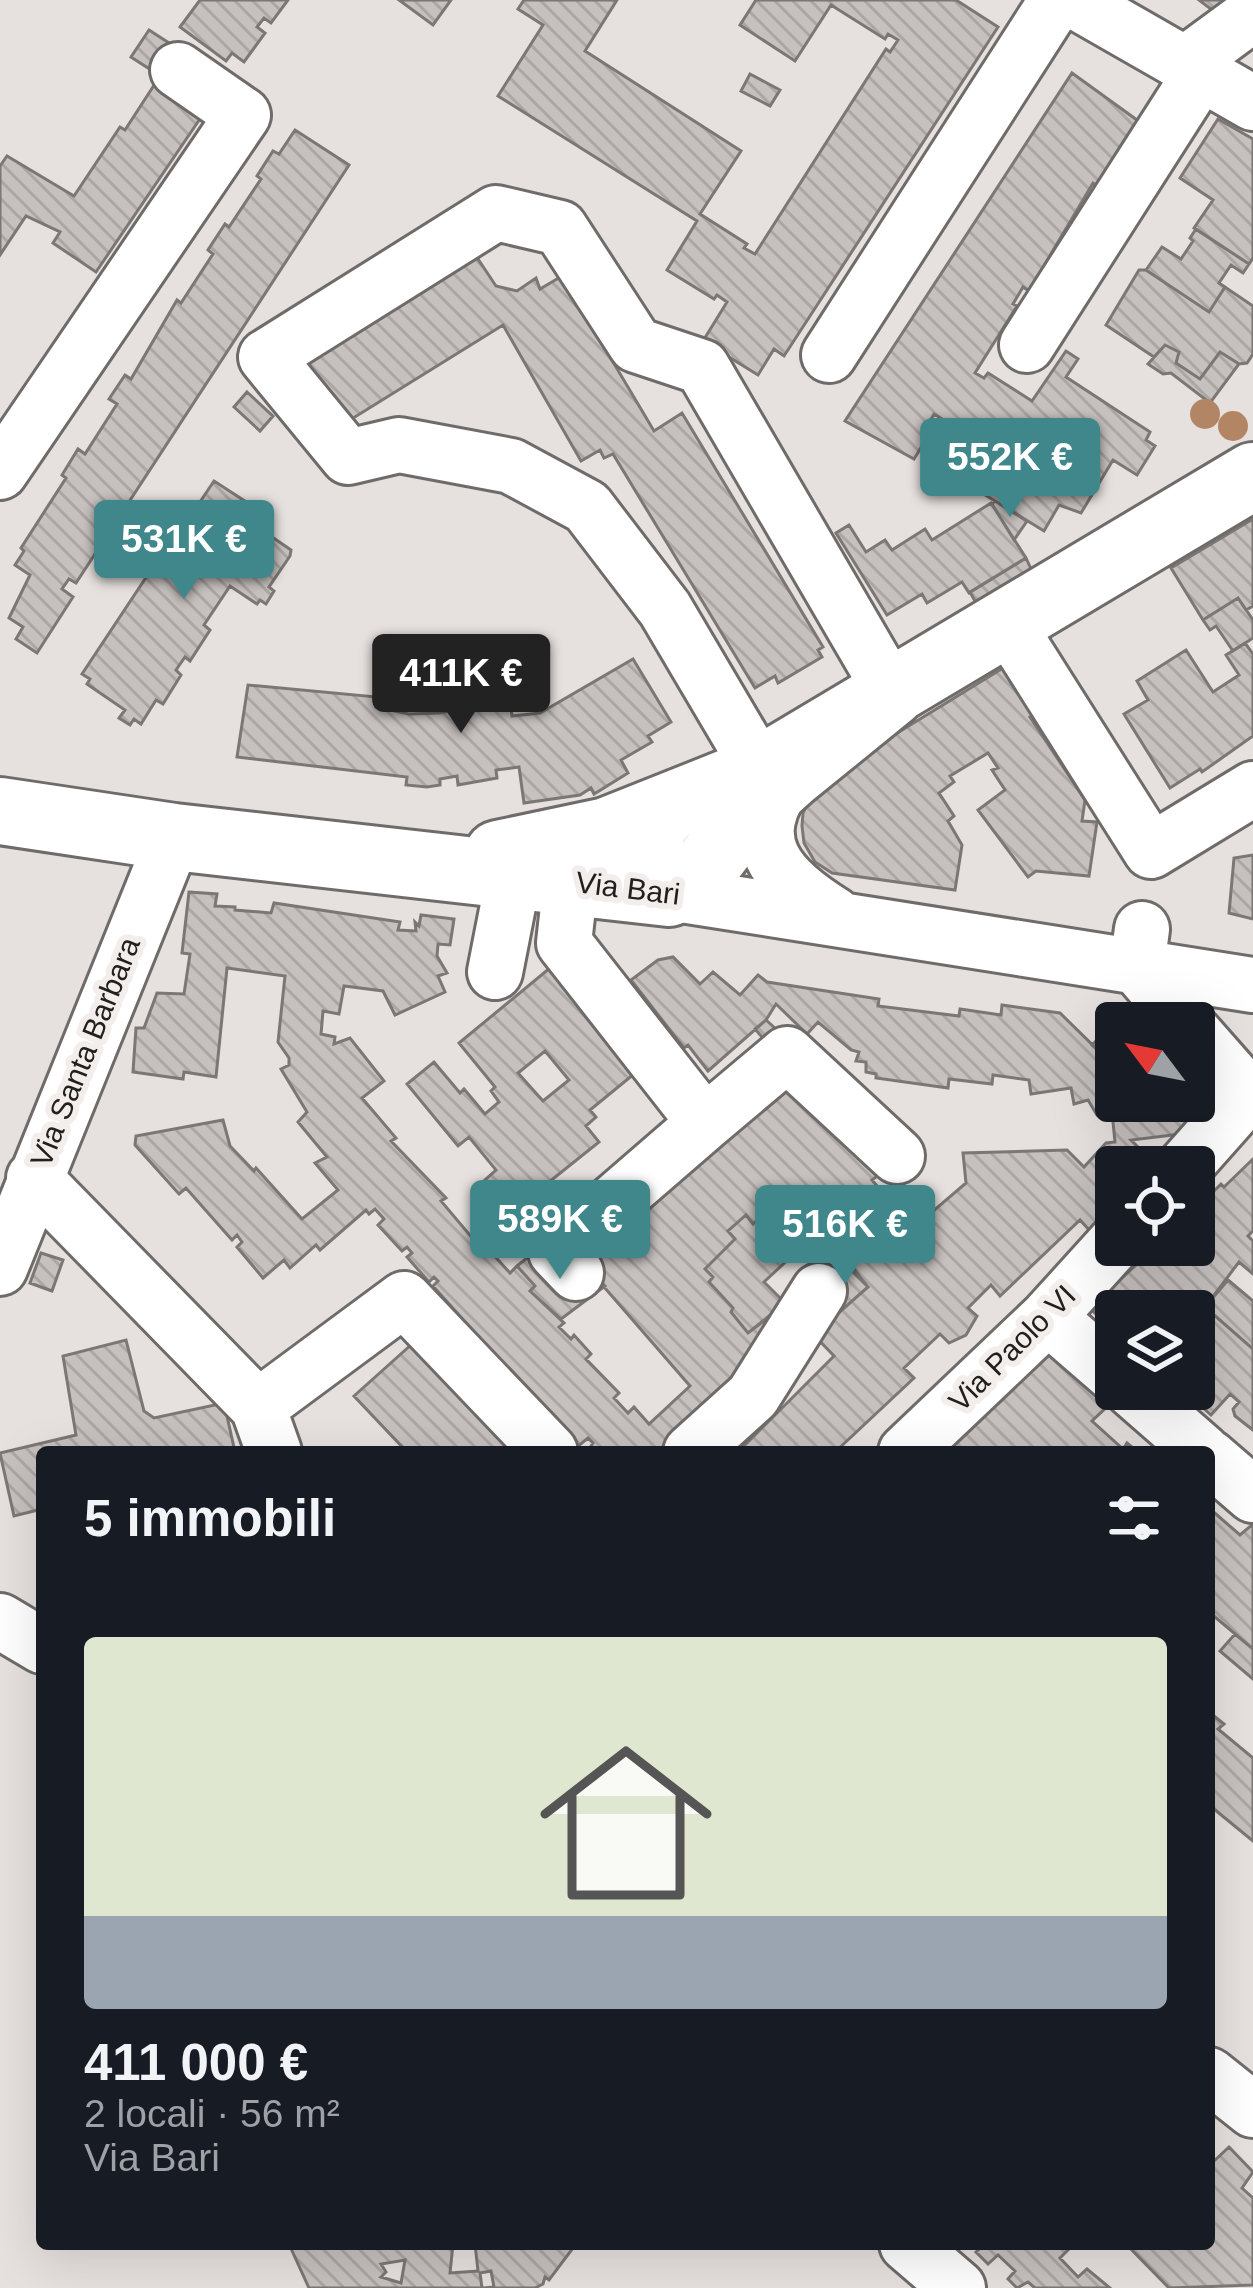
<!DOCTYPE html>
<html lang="it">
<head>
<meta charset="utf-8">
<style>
	:root { --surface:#171b24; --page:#20242c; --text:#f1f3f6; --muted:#9ea1a6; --line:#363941; --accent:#3f878b }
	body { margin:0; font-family:Arial,sans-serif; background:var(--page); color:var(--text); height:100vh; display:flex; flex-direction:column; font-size:45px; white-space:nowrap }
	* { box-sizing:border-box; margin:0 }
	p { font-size:39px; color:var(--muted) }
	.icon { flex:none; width:66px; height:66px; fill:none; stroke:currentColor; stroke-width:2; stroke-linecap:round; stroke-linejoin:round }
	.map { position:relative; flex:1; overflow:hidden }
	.side { position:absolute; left:36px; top:1446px; width:1179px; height:804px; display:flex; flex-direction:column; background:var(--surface); border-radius:12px; box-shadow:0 12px 48px #0002 }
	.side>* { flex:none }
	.needle { width:78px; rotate:302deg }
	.fabs { position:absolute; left:1095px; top:1002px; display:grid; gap:24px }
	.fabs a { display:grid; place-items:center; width:120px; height:120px; border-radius:12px; background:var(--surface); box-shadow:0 12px 48px #0002; font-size:60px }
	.price { position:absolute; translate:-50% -102px; padding:0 27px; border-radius:12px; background:var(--accent); color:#fff; font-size:39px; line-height:78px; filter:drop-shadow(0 3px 6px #0008) }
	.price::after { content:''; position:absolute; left:50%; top:72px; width:36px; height:27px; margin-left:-18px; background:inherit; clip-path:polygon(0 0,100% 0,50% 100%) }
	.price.selected { background:#222; color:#fff }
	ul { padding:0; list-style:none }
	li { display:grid; align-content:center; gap:24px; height:636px; padding:0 48px }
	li+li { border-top:3px solid var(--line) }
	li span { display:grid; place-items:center; height:372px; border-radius:12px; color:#555 }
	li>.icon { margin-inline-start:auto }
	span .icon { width:216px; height:216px; fill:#fffc; stroke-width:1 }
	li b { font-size:51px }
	h2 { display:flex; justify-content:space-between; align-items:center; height:144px; padding:0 48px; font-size:51px }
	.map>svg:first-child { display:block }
</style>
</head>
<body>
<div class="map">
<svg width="1253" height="2288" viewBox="0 0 1253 2288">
	<defs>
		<pattern id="building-back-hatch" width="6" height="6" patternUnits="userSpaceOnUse" patternTransform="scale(3)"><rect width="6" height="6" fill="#c6c1bf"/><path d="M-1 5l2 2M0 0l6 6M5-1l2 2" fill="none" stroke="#aaa6a4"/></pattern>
	</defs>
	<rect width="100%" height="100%" fill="#e6e1df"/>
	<path fill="url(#building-back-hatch)" stroke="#7b7775" stroke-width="3" fill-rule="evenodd" d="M200 0H288L271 23 264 18 257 27 265 33 244 62 232 53 226 61 180 27Z
		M399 0H451L433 25Z
		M524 0H617L585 51 741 151 700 214 747 244 744 248 755 254 886 49 890 52 898 40 888 34 885 39 831 5 795 61 740 25 756 0H956L998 27 784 356 774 349 758 375 703 341 727 302 717 295 714 299 667 270 697 221 498 96 543 25 518 9Z
		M1199 0H1246L1229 23Z
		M149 30 183 52 165 79 131 57Z
		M1072 73 1148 128 1107 192 1093 183 1029 291 1023 287 1013 304 1017 306 975 373 984 378 988 373 1032 401 1066 351 1078 359 1066 377 1150 432 1146 440 1155 446 1137 475 1113 460 1081 513 1059 505 1044 531 977 490 995 460 943 428 947 422 934 414 930 421 935 425 914 459 845 421Z
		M750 74 780 90 770 106 741 91Z
		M160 76 208 107 96 272 53 243 60 232 26 216 0 255V166L7 156 74 196 120 127 125 130Z
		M1218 119 1253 139V258L1249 264 1194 228 1213 200 1180 178Z
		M295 130 349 165 76 583 69 579 62 589 73 597 37 653 16 639 23 627 9 618 30 575 15 565 24 551 21 548 66 478 62 475 78 449 85 454 117 404 109 399 125 375 131 379 177 300 181 303 213 254 208 250 225 224 229 227 261 179 257 176 273 151 279 154Z
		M1196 229 1249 264 1243 273 1231 265 1219 283 1225 287 1209 312 1146 270 1162 247 1181 259 1193 241 1190 238Z
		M476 256 496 286 517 291 536 278 540 289 562 276 654 431 682 413 823 647 818 650 822 657 778 683 775 676 755 688 613 454 604 458 600 450 581 461 503 325 342 425 303 358Z
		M1139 270H1146L1209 312 1225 287 1253 306V354L1247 363 1239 364 1220 352 1200 379 1176 363 1179 352 1165 345 1154 357 1106 325Z
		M1165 345 1179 352 1176 363 1200 379 1220 352 1239 364 1210 403 1171 373 1163 374 1148 364Z
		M247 392 273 416 260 431 234 407Z
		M214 481 251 505 243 517 291 550 290 556 269 587 274 591 266 604 260 600 257 604 230 586 204 625 210 630 190 661 185 657 176 670 181 675 163 704 156 700 141 724 134 719 130 725 119 718 125 710 87 684 90 679 82 674 153 567 164 569 168 563 162 559Z
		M995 501 1027 521 1014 540 992 504Z
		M991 503 1026 558 969 593 962 582 927 603 922 594 887 615 836 533 849 525 866 552 885 540 892 550 925 529 932 540Z
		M1253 519V606L1246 610 1238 598 1203 620 1171 568Z
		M1026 558 1031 569 976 603 970 592Z
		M1238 598 1253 620V638L1233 651 1216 626 1210 630 1203 620Z
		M1245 643 1253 654V736L1202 772 1200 769 1170 788 1124 714 1148 700 1137 681 1186 650 1213 692 1239 675 1226 655Z
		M633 659 671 722 648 736 652 742 621 760 628 773 594 794 591 788 580 795 524 803 519 767 496 770 497 778 458 785 457 776 440 779V785L427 787 406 785 407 777 237 757 248 685 377 697 376 707 409 714 439 713 510 700 512 716 540 713Z
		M1008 665 1038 713 1030 717 1085 800 1082 821 1097 822 1089 876 1036 871 1028 877 978 810 1005 790 992 770 998 768 988 753 950 776 954 782 939 793 954 816 948 821 962 845 955 890 832 873 815 862 804 843 802 826 803 813 819 781Z
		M1253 855V919L1229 913 1234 858Z
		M189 892 217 894 215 906 235 907V910L271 913 274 903 400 922 398 930 416 931 415 922 419 926 421 915 454 919 450 945 438 944 437 956 447 973 438 976 445 992 395 1015 383 991 344 986 339 1014 323 1011 321 1034 335 1037 334 1044 350 1038 384 1081 362 1098 396 1138 391 1141 446 1198 441 1201 484 1252 488 1249 510 1273 517 1266 535 1286 530 1291 564 1323 559 1327 571 1339 574 1335 591 1354 586 1359 619 1393 614 1398 628 1413 634 1407 649 1424 690 1386 578 1257 786 1070 886 1169 872 1180 882 1192 922 1203 931 1213 966 1183 963 1153 1067 1150 1084 1167 1106 1143 1115 1142 1112 1112 1097 1115 1088 1100 1074 1104 1071 1088 1031 1094 1029 1080 993 1075 992 1084 949 1079 948 1088 876 1078V1074L866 1072V1062L856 1061 859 1052 851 1050 818 1022 807 1034 776 1004 766 1020 708 1071 688 1045 684 1048 631 980 658 960 673 957 700 984 713 972 740 995 758 975 767 982 879 999 878 1006 959 1016 960 1009 1001 1015 1002 1005 1060 1013 1116 1068V1101H1168L1197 1132 1131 1140 1158 1167H1116V1210L1092 1233 1080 1220 1000 1296 991 1285 968 1308 977 1316 966 1335 949 1343 940 1334 904 1368 914 1378 835 1452H738L834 1356 814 1335 868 1287 851 1270 847 1242 827 1224 823 1227 798 1200 792 1206 783 1197 753 1224 746 1215 728 1231 735 1239 705 1269 713 1277 709 1282 733 1308 731 1312 748 1333 764 1321 773 1332 716 1405 710 1399 667 1440 673 1446 664 1452H592L589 1449 593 1443 588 1438 577 1447 433 1286 438 1281 434 1277 429 1282 407 1257 412 1253 407 1247 402 1251 378 1225 384 1219 375 1209 369 1214 366 1210 320 1250 316 1245 290 1268 284 1260 263 1278 237 1247 242 1242 237 1235 232 1240 186 1188 179 1194 135 1145 136 1136 223 1120 230 1146 254 1171 256 1168 302 1219 338 1190 315 1163 327 1157 298 1122 307 1112 281 1069 289 1065V1058L278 1042 285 976 227 968 216 1077 184 1072 183 1079 133 1072 136 1028H144L157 993 184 994 190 954 182 953Z
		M550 968 634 1074 590 1110 596 1117 586 1126 599 1142 549 1182 558 1193 520 1224 485 1180 496 1170 469 1137 458 1146 407 1084 434 1062 460 1093 464 1089 485 1114 499 1102 491 1091 495 1087 459 1043ZM545 1051 569 1080 543 1101 518 1073Z
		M1121 1016 1129 1023H1116V1068L1092 1045Z
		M766 1020 786 1038 773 1050 755 1029Z
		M1194 1081 1218 1104 1197 1132 1168 1101H1194Z
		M1253 1159V1231L1248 1236 1253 1241V1274L1239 1262 1205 1307 1253 1349V1430L1235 1416 1233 1409 1239 1402 1230 1394 1211 1415 1182 1389H1194V1311H1116V1331L1089 1308 1158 1245H1194V1218L1212 1200 1208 1197 1221 1184 1224 1187Z
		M783 1197 792 1206 798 1200 823 1227 764 1282 785 1303 748 1333 731 1312 733 1308 709 1282 713 1277 705 1269 735 1239 728 1231 746 1215 753 1224Z
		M537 1250 591 1270 605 1286 561 1319 530 1291 535 1286 517 1266Z
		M41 1253 63 1260 52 1291 30 1283Z
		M850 1264 868 1287 843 1309 821 1287Z
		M1228 1280 1253 1301V1349L1205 1307Z
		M126 1340 144 1411 154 1418 224 1403 235 1452H42V1509L14 1516 0 1453 76 1435 63 1356Z
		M412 1344 515 1452H407L354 1396Z
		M1049 1348 1112 1402 1092 1421 1123 1449 1127 1443 1138 1452H941Z
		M1209 1508 1240 1535 1253 1524V1649L1209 1612Z
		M1235 1634 1253 1649V1679L1220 1651Z
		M1209 1712 1224 1724 1218 1729 1253 1758V1841L1209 1805Z
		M1229 2147 1253 2172 1242 2188 1253 2198V2285L1169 2288 1126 2244H1209V2156L1214 2161Z
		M289 2244H453L450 2273 478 2271 475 2244H576L549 2280 545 2277 543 2284 535 2288H483L494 2287 491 2271 480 2273 482 2288H309ZM405 2260 401 2283 381 2277 386 2272 381 2264Z
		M985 2244H1074L1060 2258 1078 2277 1087 2269 1110 2288H1035L1028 2282 1017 2288 1008 2279 1015 2271 998 2255 988 2264 976 2252Z"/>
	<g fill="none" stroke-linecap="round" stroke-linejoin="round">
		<g stroke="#6f6b69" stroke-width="60">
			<path id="minor" d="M1073 0 1253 103
				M1185 64 1253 14
				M1027 345 1201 73
				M829 355 1057 0
				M0 472 243 115 178 70
				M1008 625 1151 851 1253 789
				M760 770 665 609 587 507 511 466 399 445 348 457 266 357 496 213 560 228 636 345 702 367 892 693
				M789 777C741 841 777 879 835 915
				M685 799C652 834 635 849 669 893L1253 985
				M571 880 564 943 705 1123 787 1054 897 1156
				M1142 929 1137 967 1185 1023
				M495 972 514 875
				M1194 1033 1253 1100
				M1184 1167 1248 1095
				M34 1178 258 1407 274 1452
				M0 1268 174 837
				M576 1273 556 1252 705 1123
				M1048 1317 1116 1376
				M1131 1389 1203 1452
				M258 1407 404 1299 550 1452
				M691 1452 753 1396 819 1291
				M906 1452 1048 1317 1116 1242
				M1209 1457 1253 1495
				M0 1621 42 1646
				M1209 2075 1253 2110
				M907 2244 958 2288"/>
		</g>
		<g stroke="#6f6b69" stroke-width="72">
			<path id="major" d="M0 811 174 837 669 893 707 865 743 818 791 775 892 693
				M498 854 607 831 760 770 1253 476"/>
		</g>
		<use href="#minor" stroke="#fff" stroke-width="54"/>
		<use href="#major" stroke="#fff" stroke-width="66"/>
	</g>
	<g fill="#b28664">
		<circle cx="1205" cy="414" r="15"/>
		<circle cx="1233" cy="426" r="15"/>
	</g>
	<g text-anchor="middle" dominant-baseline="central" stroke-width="12" stroke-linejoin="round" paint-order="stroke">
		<g font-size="30" fill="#22201f" stroke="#f3eeec">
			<text transform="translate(628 888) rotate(7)">Via Bari</text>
			<text transform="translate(85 1052) rotate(-68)">Via Santa Barbara</text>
			<text transform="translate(1012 1348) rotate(-45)">Via Paolo VI</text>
		</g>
	</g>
</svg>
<div class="fabs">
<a><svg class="needle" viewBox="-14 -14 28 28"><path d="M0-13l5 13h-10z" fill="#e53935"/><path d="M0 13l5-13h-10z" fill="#9ea1a6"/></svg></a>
<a><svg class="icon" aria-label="locate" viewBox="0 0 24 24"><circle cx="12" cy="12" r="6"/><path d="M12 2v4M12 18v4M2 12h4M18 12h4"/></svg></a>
<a><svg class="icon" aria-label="layers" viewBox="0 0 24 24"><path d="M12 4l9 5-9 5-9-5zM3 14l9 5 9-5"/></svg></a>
</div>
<b class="price" style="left:1010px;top:520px">552K €</b>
<b class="price" style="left:184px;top:602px">531K €</b>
<b class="price selected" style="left:461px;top:736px">411K €</b>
<b class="price" style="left:560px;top:1282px">589K €</b>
<b class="price" style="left:845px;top:1287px">516K €</b>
<section class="side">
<h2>5 immobili<svg class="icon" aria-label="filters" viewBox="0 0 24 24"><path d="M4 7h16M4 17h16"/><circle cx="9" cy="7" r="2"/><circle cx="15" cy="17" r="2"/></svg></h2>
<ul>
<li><span style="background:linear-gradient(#dfe7d0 75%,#9aa5b1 0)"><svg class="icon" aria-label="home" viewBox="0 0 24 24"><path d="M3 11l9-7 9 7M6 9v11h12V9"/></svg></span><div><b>411 000 €</b><p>2 locali · 56 m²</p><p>Via Bari</p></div></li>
</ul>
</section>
</div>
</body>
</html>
